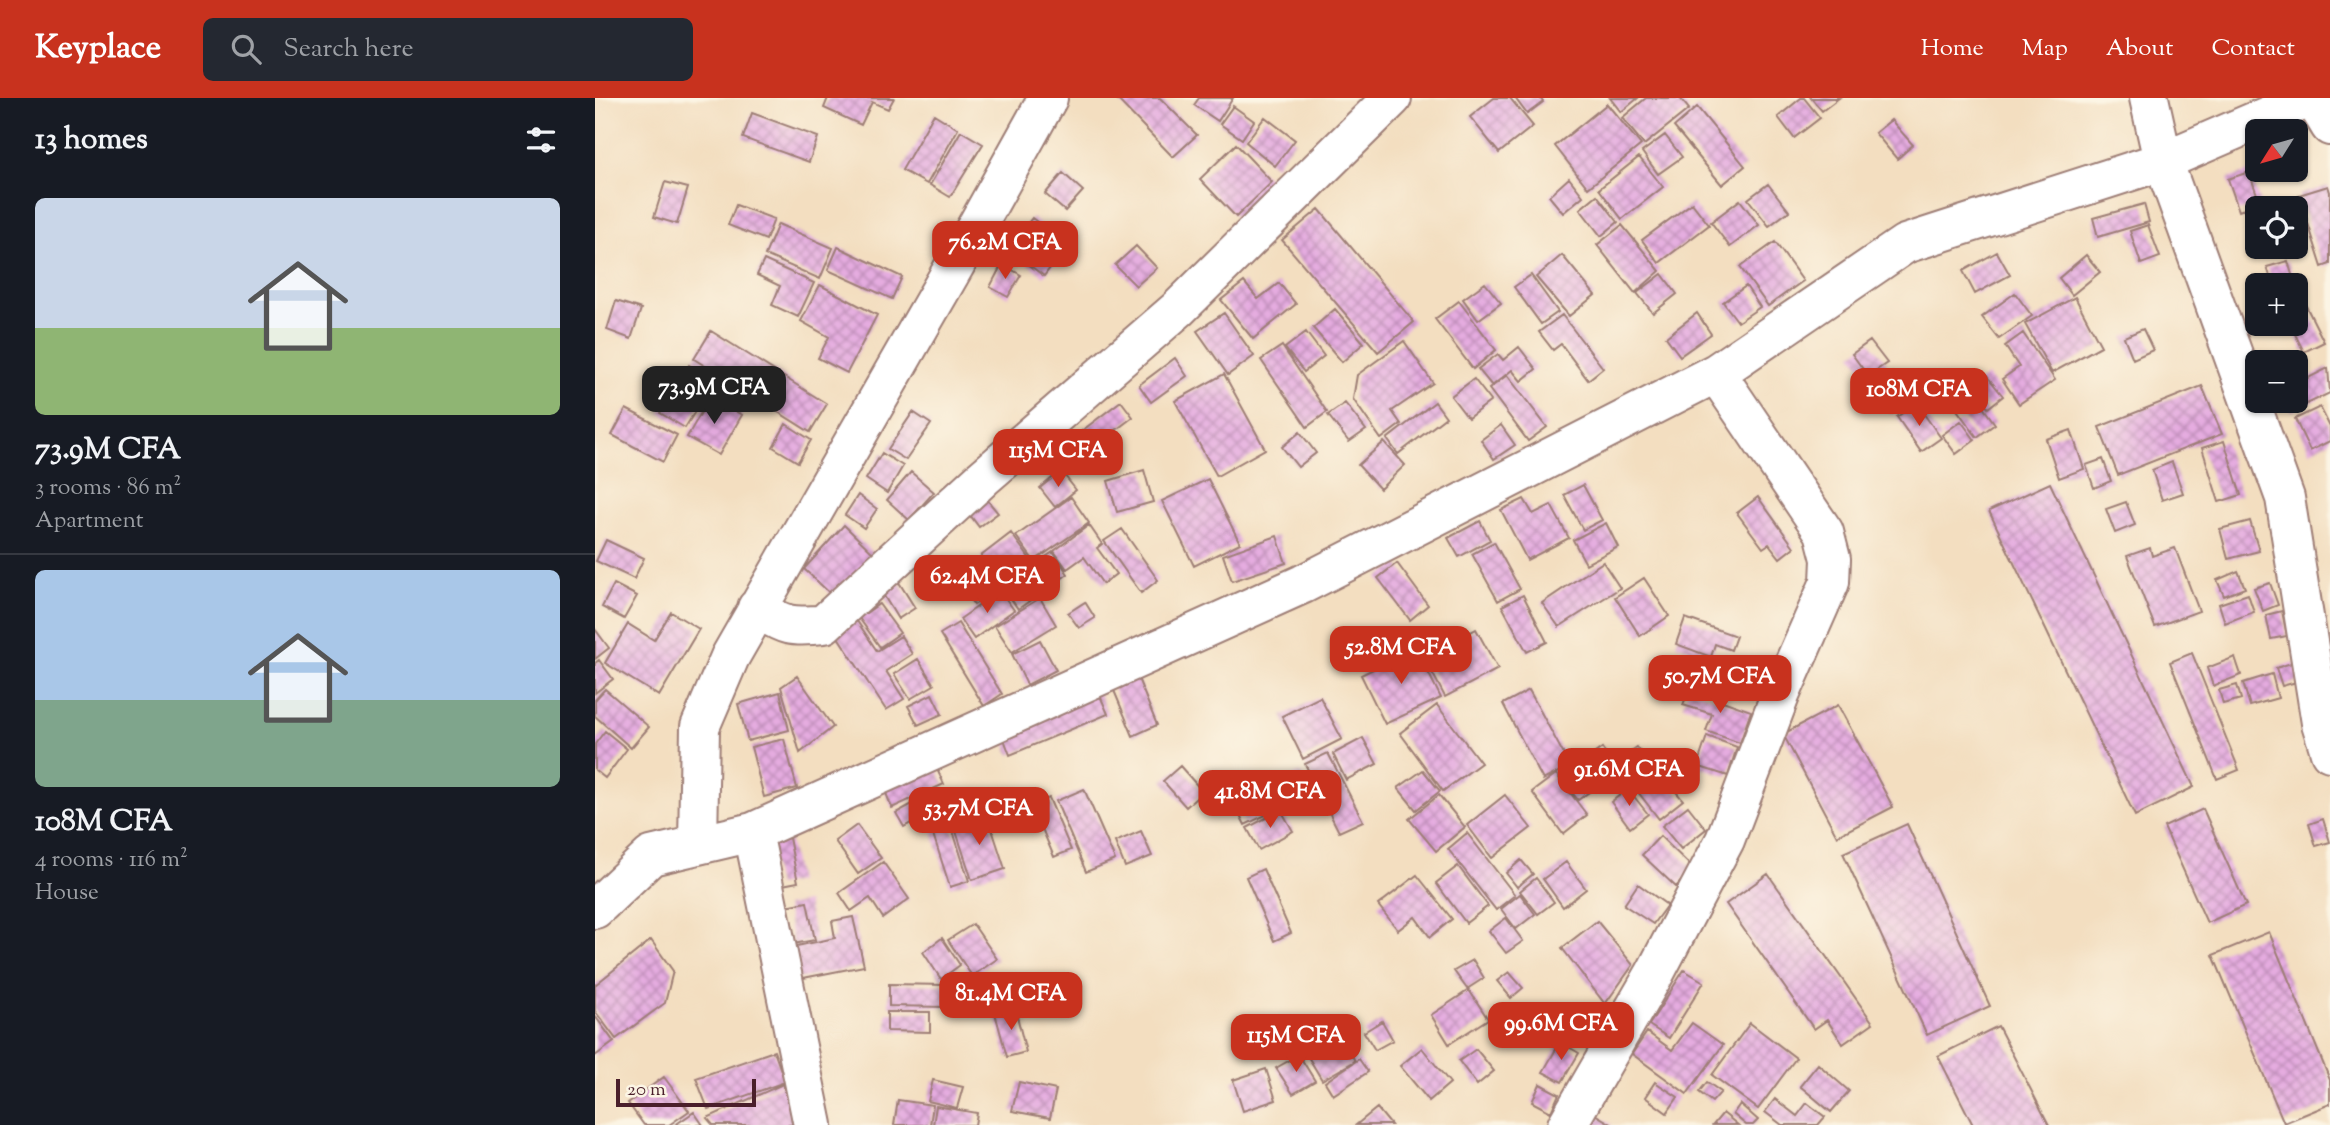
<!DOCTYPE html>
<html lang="en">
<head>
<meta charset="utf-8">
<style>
	:root { --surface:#171b24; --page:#242831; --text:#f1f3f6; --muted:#9ea1a6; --line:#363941; --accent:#c8321e }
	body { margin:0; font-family:"Sorts Mill Goudy",serif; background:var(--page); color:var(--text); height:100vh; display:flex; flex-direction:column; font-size:26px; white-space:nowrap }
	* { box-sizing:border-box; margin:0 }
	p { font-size:23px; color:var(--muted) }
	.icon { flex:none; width:38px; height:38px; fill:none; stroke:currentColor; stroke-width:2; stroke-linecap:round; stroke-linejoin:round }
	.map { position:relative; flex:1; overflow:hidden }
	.sheet { display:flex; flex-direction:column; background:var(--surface); width:595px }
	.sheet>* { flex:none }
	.needle { width:46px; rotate:233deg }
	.buttons { position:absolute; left:1650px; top:21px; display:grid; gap:14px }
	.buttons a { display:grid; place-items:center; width:63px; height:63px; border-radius:10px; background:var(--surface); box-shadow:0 2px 5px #0004; font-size:35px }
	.scale { position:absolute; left:21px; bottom:18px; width:140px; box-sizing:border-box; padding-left:7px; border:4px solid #4a1f2b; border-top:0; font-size:19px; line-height:24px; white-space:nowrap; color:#4a1f2b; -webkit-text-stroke:5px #fcf5e5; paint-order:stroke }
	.price { position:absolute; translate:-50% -60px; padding:0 16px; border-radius:14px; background:var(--accent); color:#fff; font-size:23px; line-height:46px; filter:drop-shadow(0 2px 4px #0008) }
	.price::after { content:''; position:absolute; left:50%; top:42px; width:21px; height:16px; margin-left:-10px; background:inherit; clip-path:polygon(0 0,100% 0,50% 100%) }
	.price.selected { background:#222; color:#fff }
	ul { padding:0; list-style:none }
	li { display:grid; align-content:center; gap:14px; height:371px; padding:0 35px }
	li+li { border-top:2px solid var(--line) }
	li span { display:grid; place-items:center; height:217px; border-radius:10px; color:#555 }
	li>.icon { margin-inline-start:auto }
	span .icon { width:126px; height:126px; fill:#fffc; stroke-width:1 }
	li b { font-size:30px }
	h2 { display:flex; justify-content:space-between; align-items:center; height:84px; padding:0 35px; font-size:30px }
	header { display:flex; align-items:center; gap:42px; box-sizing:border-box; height:98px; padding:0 35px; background:var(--accent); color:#fff }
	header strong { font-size:33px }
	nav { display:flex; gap:38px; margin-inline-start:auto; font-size:24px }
	.search { width:490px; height:63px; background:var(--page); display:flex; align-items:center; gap:18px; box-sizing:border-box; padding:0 24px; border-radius:10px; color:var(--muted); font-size:26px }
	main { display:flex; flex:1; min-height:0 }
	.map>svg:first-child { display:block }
</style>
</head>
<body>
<header>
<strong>Keyplace</strong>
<div class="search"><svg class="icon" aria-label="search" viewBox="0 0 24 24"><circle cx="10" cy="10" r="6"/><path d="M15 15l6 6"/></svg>Search here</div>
<nav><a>Home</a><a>Map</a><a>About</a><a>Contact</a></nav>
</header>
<main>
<section class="sheet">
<h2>13 homes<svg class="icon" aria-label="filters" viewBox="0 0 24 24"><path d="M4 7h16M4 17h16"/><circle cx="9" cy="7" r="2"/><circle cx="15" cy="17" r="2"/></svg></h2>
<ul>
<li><span style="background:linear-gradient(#c9d6e8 60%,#8fb573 0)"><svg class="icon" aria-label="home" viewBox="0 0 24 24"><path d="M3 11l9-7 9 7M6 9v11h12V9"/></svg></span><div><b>73.9M CFA</b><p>3 rooms · 86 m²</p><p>Apartment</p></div></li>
<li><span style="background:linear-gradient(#a9c7e8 60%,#7fa58c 0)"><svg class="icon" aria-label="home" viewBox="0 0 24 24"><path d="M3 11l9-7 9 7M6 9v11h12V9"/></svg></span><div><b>108M CFA</b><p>4 rooms · 116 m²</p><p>House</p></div></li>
</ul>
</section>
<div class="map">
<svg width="1735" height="1027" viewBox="0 0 1735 1027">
	<defs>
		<pattern id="building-cross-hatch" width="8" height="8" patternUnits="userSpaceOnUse" patternTransform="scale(1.75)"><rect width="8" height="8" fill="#e5ace0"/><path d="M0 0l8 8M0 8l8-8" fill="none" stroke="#bc8bb6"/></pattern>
	</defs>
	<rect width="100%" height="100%" fill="#fcf5e5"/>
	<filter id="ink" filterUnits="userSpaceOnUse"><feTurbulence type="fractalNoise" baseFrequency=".0143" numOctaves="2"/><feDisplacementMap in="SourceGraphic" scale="14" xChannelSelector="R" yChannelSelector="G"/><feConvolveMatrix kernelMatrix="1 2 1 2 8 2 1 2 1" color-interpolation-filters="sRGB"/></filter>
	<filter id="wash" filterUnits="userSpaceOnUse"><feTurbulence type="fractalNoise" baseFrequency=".00686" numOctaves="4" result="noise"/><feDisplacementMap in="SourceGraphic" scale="28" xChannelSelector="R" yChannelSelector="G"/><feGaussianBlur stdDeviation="1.57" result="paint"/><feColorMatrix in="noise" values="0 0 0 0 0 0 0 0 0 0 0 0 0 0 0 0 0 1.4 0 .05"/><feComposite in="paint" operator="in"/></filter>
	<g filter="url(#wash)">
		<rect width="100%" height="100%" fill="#f3dec0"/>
		<g id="blocks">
			<path fill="url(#building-cross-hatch)" d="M233 0H299L293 11 277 4 266 27 229 10Z
				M521 0H565L602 37 578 59Z
				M604 0H638L623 23 599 7Z
				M899 0H915L938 28 904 55 875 19Z
				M920 0H945L948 4 932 16Z
				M1015 0H1043L1026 14Z
				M1051 0H1085L1094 11 1049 47 1027 20Z
				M1206 0H1209L1225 20 1199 40 1183 19Z
				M1216 0H1244L1227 13Z
				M1012 6 1046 47 993 90 960 48Z
				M638 8 659 23 647 41 625 26Z
				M1102 9 1150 68 1127 87 1079 29Z
				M157 15 223 39 214 64 148 40Z
				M339 16 363 31 332 86 307 72Z
				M670 19 700 42 680 68 651 44Z
				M1296 22 1318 47 1302 61 1280 35Z
				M366 33 388 46 355 99 335 87Z
				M1070 37 1087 59 1063 76 1047 54Z
				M641 46 677 84 641 119 605 81Z
				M1044 59 1068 89 1027 121 1004 91Z
				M1654 74 1665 105 1644 113 1633 81Z
				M468 75 488 93 470 113 450 96Z
				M974 80 988 98 968 115 954 98Z
				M70 84 93 90 82 126 59 119Z
				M1173 86 1194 113 1174 128 1153 101Z
				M1733 88 1735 94V166L1727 169 1704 97Z
				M1002 97 1023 124 1006 138 985 111Z
				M1145 102 1164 127 1135 149 1116 124Z
				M1097 105 1114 127 1064 165 1047 142Z
				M1549 106 1554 124 1503 139 1498 120Z
				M141 107 179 121 171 142 133 127Z
				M724 111 819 224 783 254 687 142Z
				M437 120 472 147 449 178 413 151Z
				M183 126 238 150 225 181 170 157Z
				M1027 127 1065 173 1040 195 1002 147Z
				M1553 127 1565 159 1546 166 1535 133Z
				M1180 144 1208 183 1173 208 1145 169Z
				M541 148 562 170 541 188 520 167Z
				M243 149 307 179 297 201 233 172Z
				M1402 154 1415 177 1380 196 1368 173Z
				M967 157 1000 197 974 218 941 179Z
				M1491 157 1505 174 1477 197 1464 180Z
				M169 162 219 185 203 219 177 207 185 188 162 177Z
				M1693 163 1700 187H1678L1672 169Z
				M407 166 426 177 413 199 395 189Z
				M1067 176 1082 196 1058 215 1042 195Z
				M936 177 963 214 946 226 919 189Z
				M649 184 663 201 684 185 701 206 658 241 626 202Z
				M890 185 906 205 883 222 868 201Z
				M225 187 282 217 252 275 223 260 234 239 206 223Z
				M1151 188 1165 209 1143 224 1128 204Z
				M1420 195 1437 218 1404 241 1387 219Z
				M1480 199 1506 248 1457 275 1430 226Z
				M21 203 46 211 36 241 12 232Z
				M864 203 901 252 878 271 840 221Z
				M1711 208 1729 244 1709 254 1695 226H1701V213Z
				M740 211 769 245 747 264 718 230Z
				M629 215 659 258 633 277 602 233Z
				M1102 215 1116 236 1085 258 1071 239Z
				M967 217 1008 270 993 282 966 246 958 252 944 234Z
				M1548 231 1558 252 1538 261 1529 239Z
				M116 233 232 306 215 334 99 261Z
				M711 234 729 258 709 274 690 250Z
				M1428 235 1460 282 1424 306 1407 281 1424 269 1410 248Z
				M809 243 838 285 797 313 806 326 786 341 758 301 762 277Z
				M1275 243 1292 265 1273 278 1257 256Z
				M687 248 732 314 712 329 666 262Z
				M924 249 941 271 926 283 917 272 897 288 883 271 903 256 908 262Z
				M580 260 592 278 556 304 544 287Z
				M94 267 119 282 90 330 65 315Z
				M1733 270 1735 295 1697 313 1692 303H1701V286Z
				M1297 275 1315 303 1296 316 1278 287Z
				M629 276 670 351 622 378 580 303Z
				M912 277 952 329 933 343 894 291Z
				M1392 278 1408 298 1393 310 1377 289Z
				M879 281 896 303 873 320 856 298Z
				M1370 284 1400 326 1382 339 1352 298Z
				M1607 288 1627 336 1523 377 1504 329Z
				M115 299 147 317 124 357 92 339Z
				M526 303 538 319 496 351 484 335Z
				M840 304 851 319 803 356 792 341Z
				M750 305 771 332 754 344 733 317Z
				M1321 305 1346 340 1326 354 1302 319Z
				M1725 309 1735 329V343L1715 353 1700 321Z
				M31 311 82 337 68 364 17 337Z
				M318 314 336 326 311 362 293 351Z
				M1366 323 1380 342 1361 356 1347 337Z
				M191 326 216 342 203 364 178 349Z
				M906 327 920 347 899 361 886 342Z
				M1476 332 1489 371 1464 380 1451 341Z
				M705 334 721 355 703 369 687 349Z
				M1629 343 1646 397 1624 404 1607 350Z
				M789 344 810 367 785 391 763 367Z
				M287 355 308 368 292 395 271 381Z
				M1508 361 1516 383 1499 390 1491 367Z
				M1577 364 1588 395 1567 402 1557 372Z
				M549 372 558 404 522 414 513 383Z
				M466 373 481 392 460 409 445 390Z
				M316 374 339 394 314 422 292 402Z
				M613 381 645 445 599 468 567 403Z
				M1455 385 1599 689 1540 718 1394 413Z
				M988 387 1007 422 988 432 969 397Z
				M263 397 282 411 269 430 250 417Z
				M389 398 403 415 384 429 372 413Z
				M476 399 494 425 439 463 421 438Z
				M1163 399 1199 449 1185 460 1174 446 1168 450 1142 415Z
				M929 401 938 416 956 407 974 440 932 462 906 412Z
				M1531 404 1540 427 1520 435 1511 411Z
				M885 423 895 442 864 459 853 440Z
				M1655 423 1664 453 1633 461 1625 431Z
				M1011 425 1023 449 991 466 978 442Z
				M249 427 280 457 240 500 209 471Z
				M494 427 507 446 502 450 521 476 508 486 489 459 472 471 459 453Z
				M527 431 563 482 546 495 509 443Z
				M416 435 437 464 406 486 386 458Z
				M682 438 691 465 637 483 628 457Z
				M11 442 49 460 39 481 1 463Z
				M899 444 925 491 903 503 877 456Z
				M1555 450 1557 458 1580 450 1604 513 1560 529 1532 458Z
				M458 454 473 476 423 511 408 489Z
				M385 464 404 488 379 507 361 482Z
				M1008 464 1025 490 964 529 947 505Z
				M802 465 833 507 815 522 783 480Z
				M1643 473 1650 490 1629 498 1622 482Z
				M300 478 320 510 303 521 283 488Z
				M1049 480 1074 518 1045 538 1020 499Z
				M1675 485 1683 507 1668 513 1659 490Z
				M19 486 42 498 29 521 7 509Z
				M405 493 419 512 379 541 365 521Z
				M1653 496 1659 514 1630 525 1624 506Z
				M928 497 952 544 932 554 907 508Z
				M445 500 461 527 417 554 400 528Z
				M490 504 500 520 484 530 473 515Z
				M284 506 305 535 285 549 264 520Z
				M1687 513 1692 538 1676 541 1671 517Z
				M76 514 104 531 64 598 10 565 33 526 59 542Z
				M1090 520 1141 538 1136 552 1120 546 1116 559 1081 546Z
				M262 523 282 553 306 538 317 556 291 573 309 601 291 612 241 536Z
				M363 525 407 596 389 608 345 536Z
				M0 531 14 550 0 561Z
				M881 531 903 571 850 599 829 559Z
				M445 542 461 572 432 587 417 556Z
				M821 550 846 600 790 626 766 577Z
				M1597 555 1644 672 1622 681 1575 564Z
				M1640 559 1646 577 1618 588 1612 570Z
				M323 561 339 587 315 601 299 576Z
				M4 562 18 581 0 595V565Z
				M1699 564 1705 583 1687 588 1681 570Z
				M540 573 562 627 538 638 515 583Z
				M1677 576 1683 600 1655 608 1648 585Z
				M202 578 238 629 205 655 186 589Z
				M1642 587 1646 601 1628 606 1624 592Z
				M10 591 54 629 36 650 0 618V602Z
				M1094 591 1156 613 1145 645 1111 633 1117 616 1088 607Z
				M934 592 975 668 948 682 908 606Z
				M503 593 513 616 415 657 406 633Z
				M185 594 194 632 153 643 143 606Z
				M337 596 347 616 323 627 313 608Z
				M725 599 747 641 708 661 687 618Z
				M842 607 886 665 848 693 805 635Z
				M1243 607 1298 709 1242 738 1188 636Z
				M10 633 32 651 10 680 0 672V646Z
				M1112 638 1142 649 1133 678 1102 668Z
				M768 640 782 666 751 682 738 656Z
				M189 641 202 690 169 699 156 649Z
				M1042 649 1062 674 1039 691 1019 666Z
				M1007 650 1023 673 983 702 966 680Z
				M733 655 768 723 744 734 710 666Z
				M339 665 349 686 297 710 288 688Z
				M585 668 608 694 591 709 568 683Z
				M828 672 845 693 821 712 803 690Z
				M705 674 716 695 650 727 640 707Z
				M961 676 992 717 968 736 937 694Z
				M1066 676 1088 702 1064 721 1043 694Z
				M489 691 520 762 491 774 461 703Z
				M1033 691 1053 716 1035 730 1016 704Z
				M844 697 870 729 841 753 814 721Z
				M910 697 936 730 897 760 872 727Z
				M330 699 338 713 309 729 301 715Z
				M454 700 476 752 459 759 437 707Z
				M1093 708 1111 731 1086 751 1067 728Z
				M1608 711 1651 807 1612 825 1569 729Z
				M686 712 698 733 664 752 652 730Z
				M392 716 410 771 377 782 359 727Z
				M1728 721 1735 744 1721 748 1714 726Z
				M1312 726 1395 908 1332 937 1248 755Z
				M262 727 286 760 263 776 240 743Z
				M356 727 374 783 355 789 337 733Z
				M546 733 557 758 530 769 520 744Z
				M872 735 920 797 901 812 853 751Z
				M1065 738 1098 770 1081 789 1047 757Z
				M194 740 203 784 182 788 173 744Z
				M926 762 938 776 922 789 911 775Z
				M288 764 314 801 288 820 275 800 256 813 244 795Z
				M971 764 991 791 968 809 948 781Z
				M863 768 893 808 871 825 841 785Z
				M668 771 696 835 679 843 651 779Z
				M1173 776 1278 925 1248 946 1232 922 1219 931 1131 806Z
				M822 777 857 821 835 839 820 819 803 832 783 807Z
				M941 780 959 804 943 816 925 793Z
				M1043 786 1072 807 1058 826 1029 807Z
				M925 796 940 816 921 831 906 811Z
				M212 804 220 842 198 846 191 808Z
				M258 819 269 868 203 881 197 849 240 840 237 823Z
				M911 820 928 843 911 855 894 833Z
				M1002 823 1038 867 1010 906 967 850Z
				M378 826 402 861 377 878 353 842Z
				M1674 834 1735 982V1006L1689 1025 1618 857Z
				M347 840 365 867 346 881 328 854Z
				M56 842 78 873 70 905 21 941 0 913V887Z
				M878 862 889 880 872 891 859 873Z
				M1089 872 1109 884 1074 940 1054 927Z
				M914 874 928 890 916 900 902 883Z
				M294 886 352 887V909L294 908Z
				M874 892 893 921 854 946 836 917Z
				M420 910 431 954 412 959 400 915Z
				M292 914H335V934L292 933Z
				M0 918 19 944 0 958Z
				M787 923 798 942 780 952 769 934Z
				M1097 925 1128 947 1092 996 1037 956 1052 934 1077 952Z
				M1155 925 1201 960 1163 1011 1117 977Z
				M1403 928 1454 1027H1378L1343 958Z
				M745 937 760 963 727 982 712 957Z
				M965 944 984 955 967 984 948 974Z
				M827 950 855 985 834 1003 805 968Z
				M881 951 899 973 882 987 864 963Z
				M179 953 190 984 113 1011 101 980Z
				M704 957 720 983 698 996 681 970Z
				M764 961 773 974 738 997 730 984Z
				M1223 966 1254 993 1236 1014 1205 988Z
				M671 971 681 1002 648 1013 638 982Z
				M69 979 94 1013 74 1027H49L33 1005Z
				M338 982 368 989 362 1010 333 1003Z
				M424 984 461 992 455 1020 417 1013Z
				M1060 984 1083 999 1072 1015 1050 999Z
				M1112 984 1126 994 1117 1004 1104 994Z
				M188 986 199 1025 196 1027H118L112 1020Z
				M945 986 964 996 956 1014 937 1004Z
				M1180 1001 1202 1018 1212 1005 1230 1019 1223 1027H1187L1170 1014Z
				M303 1002 338 1007 335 1027H299Z
				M1145 1006 1163 1022 1158 1027H1151L1138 1016Z
				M341 1008 382 1015 380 1027H338Z
				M782 1010 796 1027H761Z
				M99 1014 108 1027H80Z
				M998 1015 1018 1027H991Z
				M1128 1015 1143 1027H1118Z"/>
		</g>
	</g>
	<g filter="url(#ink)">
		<use href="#blocks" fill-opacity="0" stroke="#9e7e76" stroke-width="2"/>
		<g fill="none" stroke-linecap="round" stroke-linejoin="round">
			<g stroke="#9e7e76" stroke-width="42">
				<path id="minor" d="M1554 0 1568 63 1690 400 1726 625 1735 654
					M1718 0 1735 28
					M162 510C189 528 196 530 229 526L388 380 583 211 797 0
					M158 734 218 1027
					M103 746 105 629 135 559 360 167 453 0
					M0 811 56 758 158 734 708 486 1121 275 1310 146 1568 63 1714 0
					M972 1027 1060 875 1130 742 1186 595 1235 484 1236 461 1229 434 1121 275"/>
			</g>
			<use href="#minor" stroke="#fff" stroke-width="38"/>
		</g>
	</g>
</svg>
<div class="buttons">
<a><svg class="needle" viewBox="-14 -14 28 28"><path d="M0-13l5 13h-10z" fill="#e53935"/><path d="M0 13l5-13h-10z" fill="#9ea1a6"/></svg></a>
<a><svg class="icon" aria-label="locate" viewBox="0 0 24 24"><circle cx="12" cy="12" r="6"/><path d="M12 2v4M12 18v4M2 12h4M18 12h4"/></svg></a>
<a>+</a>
<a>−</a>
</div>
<div class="scale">20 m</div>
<b class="price" style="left:410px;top:183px">76.2M CFA</b>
<b class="price selected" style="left:119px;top:328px">73.9M CFA</b>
<b class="price" style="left:1324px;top:330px">108M CFA</b>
<b class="price" style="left:463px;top:391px">115M CFA</b>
<b class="price" style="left:392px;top:517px">62.4M CFA</b>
<b class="price" style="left:806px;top:588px">52.8M CFA</b>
<b class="price" style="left:1125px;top:617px">50.7M CFA</b>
<b class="price" style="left:1034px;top:710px">91.6M CFA</b>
<b class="price" style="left:675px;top:732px">41.8M CFA</b>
<b class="price" style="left:384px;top:749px">53.7M CFA</b>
<b class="price" style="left:416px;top:934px">81.4M CFA</b>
<b class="price" style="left:966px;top:964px">99.6M CFA</b>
<b class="price" style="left:701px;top:976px">115M CFA</b>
</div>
</main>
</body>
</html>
